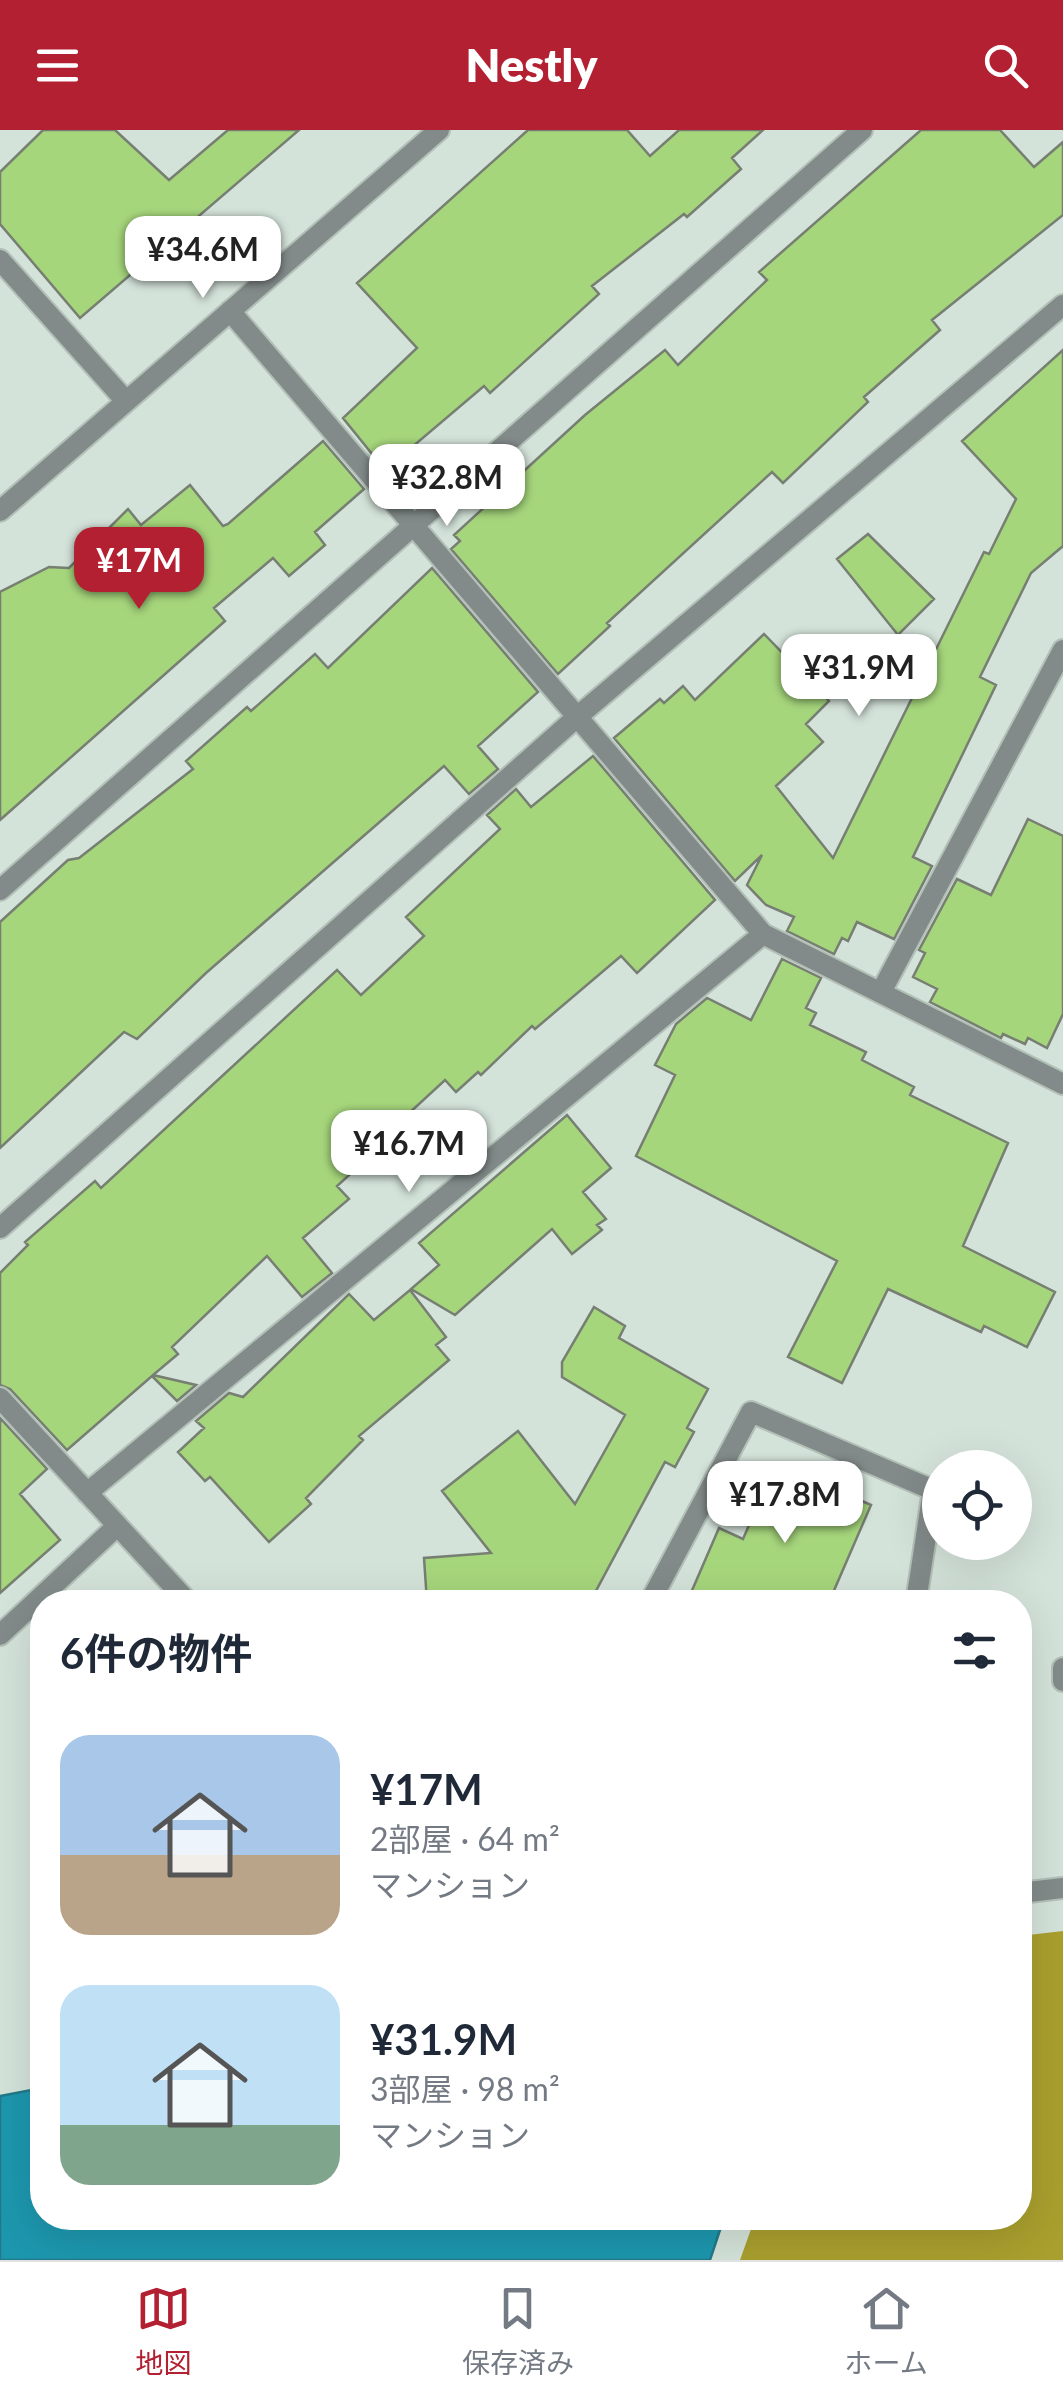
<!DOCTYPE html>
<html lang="ja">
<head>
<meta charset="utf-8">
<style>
	:root { --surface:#fff; --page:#f6f6f7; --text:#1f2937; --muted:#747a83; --line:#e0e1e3; --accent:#b22031 }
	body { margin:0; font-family:Lato,"Noto Sans JP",sans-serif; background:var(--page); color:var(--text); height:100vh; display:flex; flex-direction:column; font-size:38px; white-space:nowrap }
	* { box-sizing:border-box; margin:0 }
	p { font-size:32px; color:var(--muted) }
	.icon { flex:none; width:55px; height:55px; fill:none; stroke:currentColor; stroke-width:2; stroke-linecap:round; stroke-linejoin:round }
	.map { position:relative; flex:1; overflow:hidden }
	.panel { position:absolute; left:30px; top:1460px; width:1002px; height:640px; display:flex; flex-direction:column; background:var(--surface); border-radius:40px; box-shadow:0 10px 40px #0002 }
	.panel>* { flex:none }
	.tools { position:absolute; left:922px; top:1320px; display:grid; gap:20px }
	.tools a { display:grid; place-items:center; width:110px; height:110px; border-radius:50%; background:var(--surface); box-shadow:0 10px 40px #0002; font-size:50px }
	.price { position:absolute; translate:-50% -85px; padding:0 22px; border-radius:20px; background:#fff; color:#222; font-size:32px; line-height:65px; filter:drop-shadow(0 2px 5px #0008) }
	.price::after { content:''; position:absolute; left:50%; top:60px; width:30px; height:22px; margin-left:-15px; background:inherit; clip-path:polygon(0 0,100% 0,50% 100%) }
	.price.active { background:var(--accent); color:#fff }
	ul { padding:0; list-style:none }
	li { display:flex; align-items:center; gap:30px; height:250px; padding:0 30px }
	li span { display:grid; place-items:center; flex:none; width:280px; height:200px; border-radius:30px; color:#555 }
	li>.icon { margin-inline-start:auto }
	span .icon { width:120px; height:120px; fill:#fffc; stroke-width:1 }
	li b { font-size:42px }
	h2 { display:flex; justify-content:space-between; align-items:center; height:120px; padding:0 30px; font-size:42px }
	header { display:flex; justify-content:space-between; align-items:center; height:130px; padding:0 30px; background:var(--accent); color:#fff; font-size:45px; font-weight:800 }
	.dock { display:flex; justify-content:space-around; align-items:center; height:140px; border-top:2px solid var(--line); background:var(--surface); font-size:28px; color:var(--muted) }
	.dock a { display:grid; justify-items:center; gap:5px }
	.dock .active { color:var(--accent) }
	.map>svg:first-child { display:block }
</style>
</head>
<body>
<header><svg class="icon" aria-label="menu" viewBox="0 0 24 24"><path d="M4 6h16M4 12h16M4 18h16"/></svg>Nestly<svg class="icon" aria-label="search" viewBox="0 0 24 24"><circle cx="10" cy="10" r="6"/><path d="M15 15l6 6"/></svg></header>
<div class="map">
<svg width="1063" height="2130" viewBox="0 0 1063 2130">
	<rect width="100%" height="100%" fill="#d4e3da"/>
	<path fill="#a99f2e" d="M1063 1801V2130H740L755 2088H1020V1806Z"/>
	<path fill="#1d97ae" stroke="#227988" stroke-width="2.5" d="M42 1958V2088H724L710 2130H0V1966Z"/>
	<path fill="#a6d67c" stroke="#777e72" stroke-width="2.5" d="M43 0H115L169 50 228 0H299L80 188 0 94V42Z
		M528 0H627L650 26 679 0H763L732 28 741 39 687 87 684 84 592 156 599 164 490 263 484 256 385 340 343 288 417 218 357 153Z
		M921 0H1000L1034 37 1063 12V85L932 190 940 200 864 267 868 272 783 353 772 342 607 493 610 496 558 544 451 419 460 411 454 405 585 285 665 220 678 235 767 150 759 142Z
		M1063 220V416L1031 443 980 547 996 555 913 727 932 736 894 809 857 792 848 811 842 808 834 824 787 801 794 787 766 775 747 755 762 725 735 751 614 608 660 569 664 573 683 556 695 570 764 504 829 571 806 594 823 612 776 656 833 728 984 422 989 424 1016 369 962 311Z
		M323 311 364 359 315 402 325 415 289 446 273 428 214 478 225 491 0 690V462L49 437 69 438 128 379 141 395 190 355 223 396 228 394Z
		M868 404 934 469 898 505 837 429Z
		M432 438 538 562 478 616 498 639 469 664 444 636 206 843 137 909 124 902 0 1018V792L68 730 79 728 193 639 186 631 247 577 251 581 315 524 328 538Z
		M593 626 715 770 637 843 621 826 535 899 532 896 481 945 478 942 456 962 445 950 355 1033 358 1037 337 1056 349 1069 303 1108 332 1143 302 1167 267 1126 172 1217 178 1224 153 1245 196 1255 177 1271 152 1246 67 1320 10 1259 0 1255V1143L28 1115 25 1112 95 1051 101 1058 337 840 361 865 424 806 406 787 500 699 487 685 516 659 531 677Z
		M1028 689 1063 706V884L1047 918 1028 908 1025 914 1003 904 1001 908 930 872 937 859 913 847 925 823 919 820 957 749 991 765Z
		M782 829 821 848 806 878 816 883 810 895 866 922 862 930 914 957 910 965 1008 1013 963 1116 1055 1162 1027 1217 984 1196 981 1202 888 1159 842 1253 788 1227 837 1131 636 1026 675 945 655 935 676 894 707 868 751 890Z
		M567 985 611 1038 583 1062 606 1089 597 1095 602 1100 572 1124 552 1099 455 1185 411 1159 439 1135 419 1113Z
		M410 1160 446 1207 436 1215 449 1230 359 1306 363 1310 306 1368 311 1374 269 1412 210 1347 205 1351 178 1322 204 1298 196 1291 229 1263 243 1267 349 1164 374 1190Z
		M594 1177 625 1196 619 1208 708 1259 687 1298 694 1302 675 1337 665 1332 590 1472H427L424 1428 491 1423 442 1361 518 1301 575 1374 625 1285 562 1247V1232Z
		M0 1288 47 1339 20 1364 60 1410 0 1463Z
		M776 1333 871 1375 829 1472H687L719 1398 743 1409Z"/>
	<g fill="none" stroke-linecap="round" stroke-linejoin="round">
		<g stroke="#b2c0b8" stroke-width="24">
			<path id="minor" d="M0 130 125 270
				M230 181 763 804 1063 954
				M0 760 862 0
				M881 862 1063 520
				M0 1098 577 587 1063 175
				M0 1268 188 1472
				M87 1363 763 804
				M650 1472 751 1282 933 1360 916 1472
				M0 1505 116 1397
				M1063 1538V1551
				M1020 1763 1063 1758"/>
		</g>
		<g stroke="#b2c0b8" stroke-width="24">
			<path id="tertiary" d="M0 381 439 0"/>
		</g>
		<use href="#minor" stroke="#838b8a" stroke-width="20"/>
		<use href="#tertiary" stroke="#838b8a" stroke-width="20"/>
	</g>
</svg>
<div class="tools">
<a><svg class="icon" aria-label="locate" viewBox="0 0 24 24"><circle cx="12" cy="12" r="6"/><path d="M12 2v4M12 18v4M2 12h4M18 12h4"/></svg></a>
</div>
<b class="price" style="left:203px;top:171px">¥34.6M</b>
<b class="price" style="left:447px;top:399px">¥32.8M</b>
<b class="price active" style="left:139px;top:482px">¥17M</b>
<b class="price" style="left:859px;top:589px">¥31.9M</b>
<b class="price" style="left:409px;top:1065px">¥16.7M</b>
<b class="price" style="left:785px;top:1416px">¥17.8M</b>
<section class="panel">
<h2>6件の物件<svg class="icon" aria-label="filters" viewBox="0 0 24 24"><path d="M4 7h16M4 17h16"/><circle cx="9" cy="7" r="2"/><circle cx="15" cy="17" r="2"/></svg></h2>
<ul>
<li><span style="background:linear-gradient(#a9c7e8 60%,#b9a48a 0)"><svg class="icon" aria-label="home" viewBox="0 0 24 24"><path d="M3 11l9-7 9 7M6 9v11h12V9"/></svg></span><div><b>¥17M</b><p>2部屋 · 64 m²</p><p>マンション</p></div></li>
<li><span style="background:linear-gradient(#bfe0f5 70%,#7fa58c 0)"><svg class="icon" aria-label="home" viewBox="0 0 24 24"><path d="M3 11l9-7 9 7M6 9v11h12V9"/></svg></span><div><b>¥31.9M</b><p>3部屋 · 98 m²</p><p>マンション</p></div></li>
</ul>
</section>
</div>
<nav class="dock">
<a class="active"><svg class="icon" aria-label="map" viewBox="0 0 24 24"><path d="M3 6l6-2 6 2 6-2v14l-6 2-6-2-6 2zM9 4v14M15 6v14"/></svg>地図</a>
<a><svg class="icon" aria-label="saved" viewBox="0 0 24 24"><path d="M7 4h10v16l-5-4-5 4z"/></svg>保存済み</a>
<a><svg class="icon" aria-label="home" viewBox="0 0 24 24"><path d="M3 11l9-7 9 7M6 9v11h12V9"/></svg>ホーム</a>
</nav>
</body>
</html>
